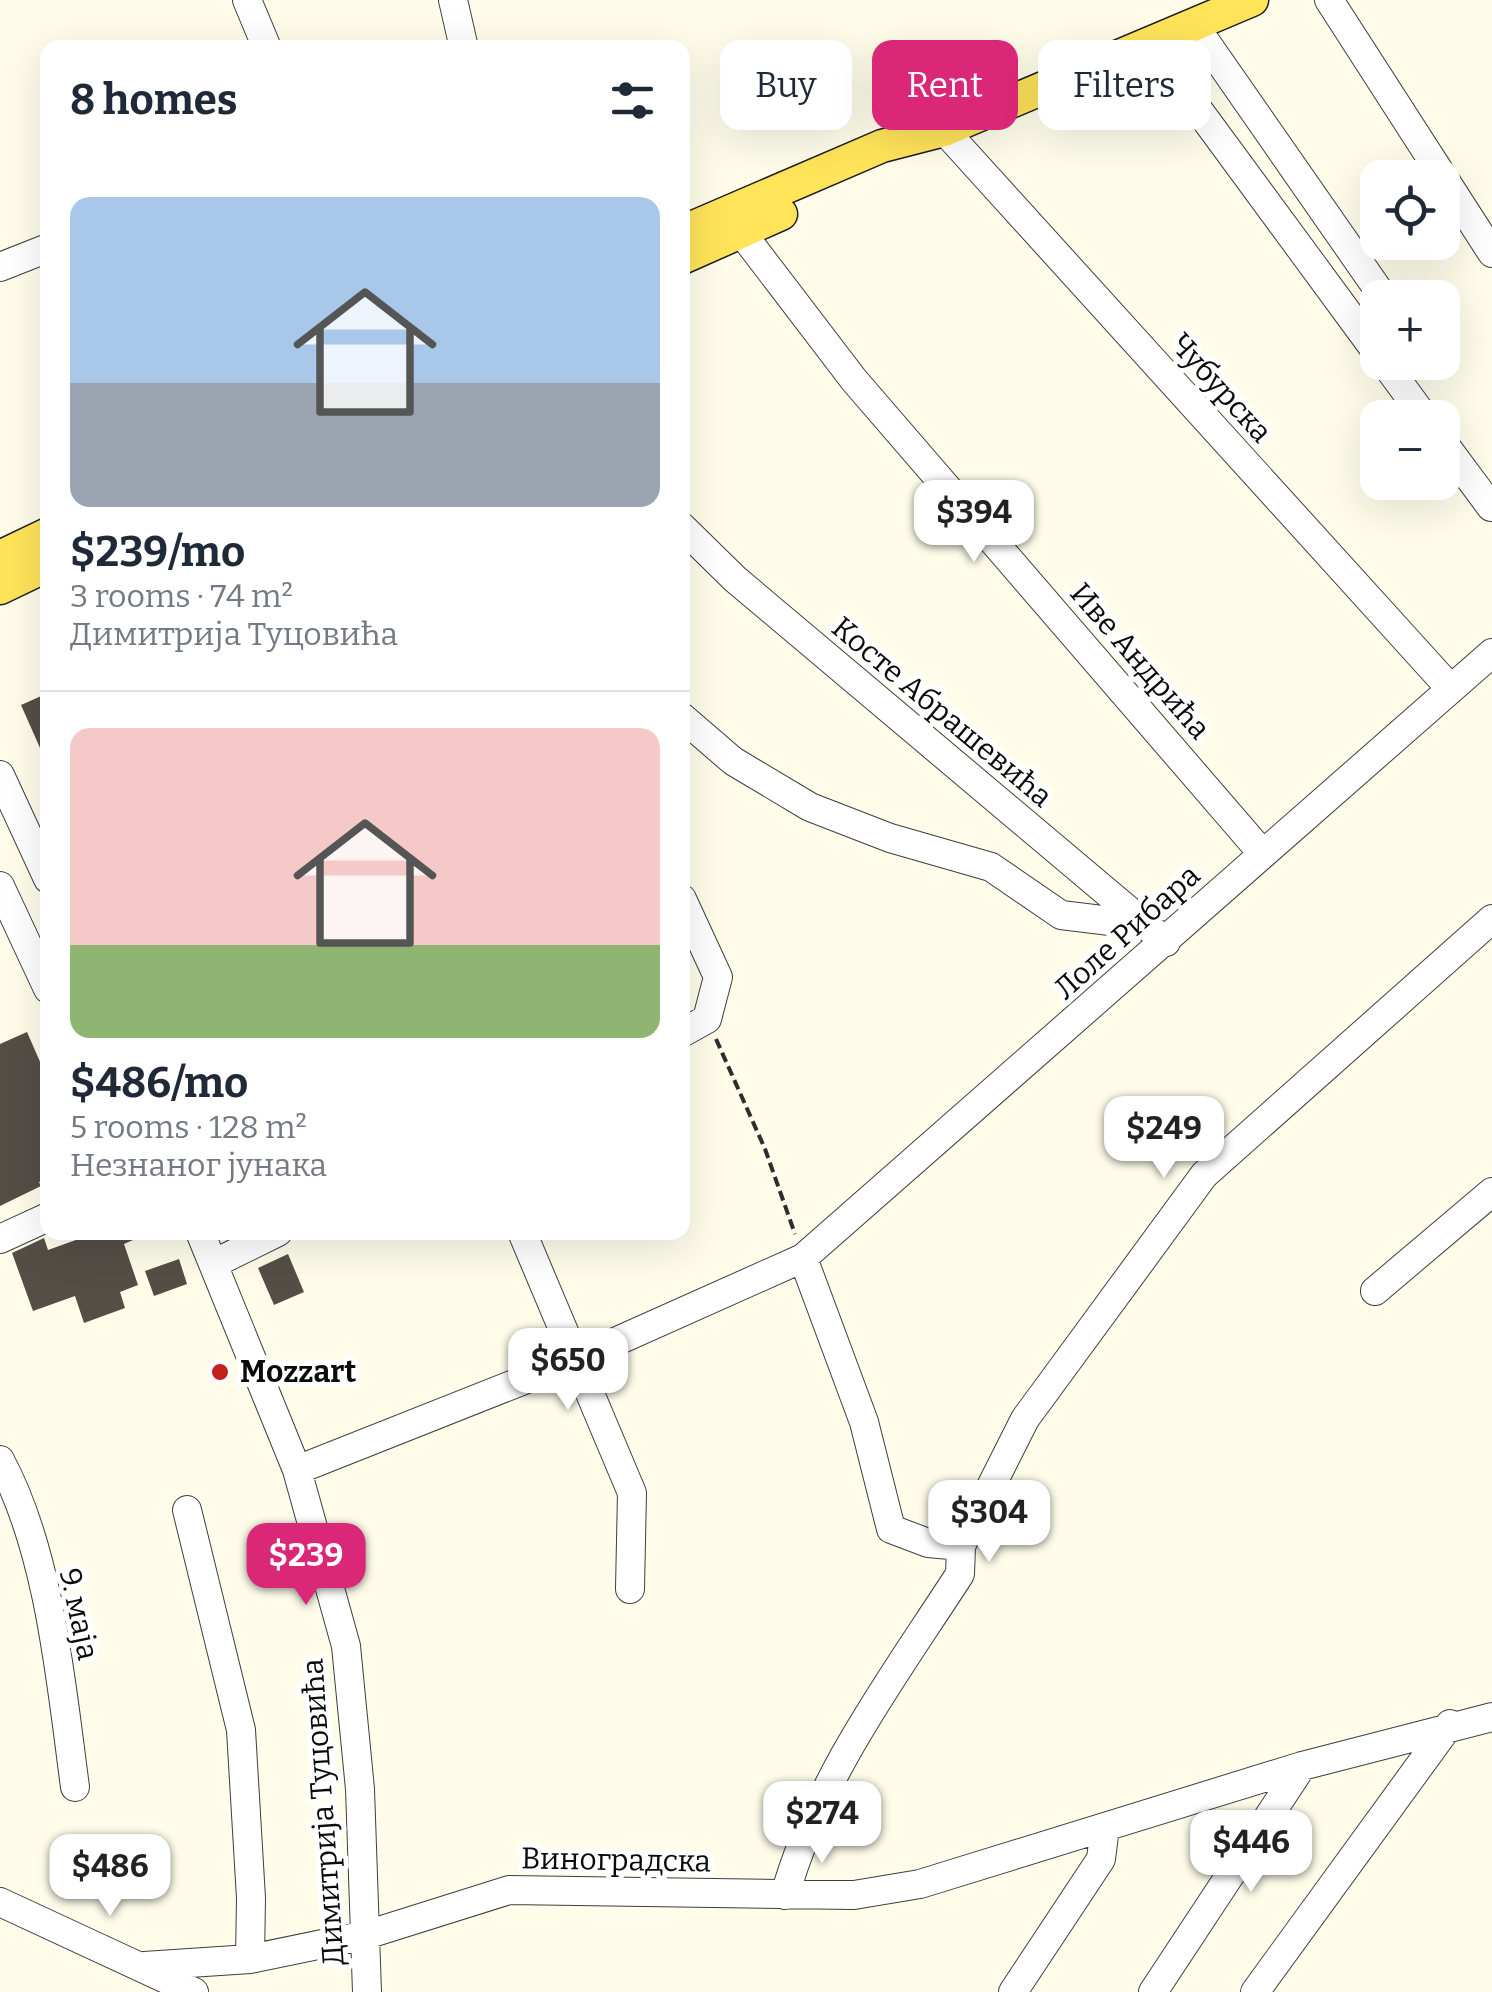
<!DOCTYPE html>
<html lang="en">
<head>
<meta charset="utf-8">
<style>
	:root { --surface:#fff; --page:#f2f2f3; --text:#1f2937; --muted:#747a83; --line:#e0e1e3; --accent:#db2777 }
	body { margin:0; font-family:Bitter,serif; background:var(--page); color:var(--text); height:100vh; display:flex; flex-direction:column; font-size:38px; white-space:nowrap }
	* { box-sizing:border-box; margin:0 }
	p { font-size:32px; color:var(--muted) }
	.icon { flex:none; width:55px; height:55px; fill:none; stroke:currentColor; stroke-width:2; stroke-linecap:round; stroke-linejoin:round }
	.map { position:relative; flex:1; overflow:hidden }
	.details { position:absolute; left:40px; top:40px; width:650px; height:1200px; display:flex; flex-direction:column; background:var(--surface); border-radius:20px; box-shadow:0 10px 40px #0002 }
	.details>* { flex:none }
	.banner { position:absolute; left:720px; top:40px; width:620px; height:90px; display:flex; gap:20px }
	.tools { position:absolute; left:1360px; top:160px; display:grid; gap:20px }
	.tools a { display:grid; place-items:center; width:100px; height:100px; border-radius:20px; background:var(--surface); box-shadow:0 10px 40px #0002; font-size:50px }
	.price { position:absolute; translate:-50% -85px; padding:0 22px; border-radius:20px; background:#fff; color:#222; font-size:32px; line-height:65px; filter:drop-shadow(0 2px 5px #0008) }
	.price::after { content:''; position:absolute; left:50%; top:60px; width:30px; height:22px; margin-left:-15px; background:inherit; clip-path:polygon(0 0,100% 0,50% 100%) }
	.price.active { background:var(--accent); color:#fff }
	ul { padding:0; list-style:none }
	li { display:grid; align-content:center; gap:20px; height:530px; padding:0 30px }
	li+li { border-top:2px solid var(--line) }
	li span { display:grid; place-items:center; height:310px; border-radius:20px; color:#555 }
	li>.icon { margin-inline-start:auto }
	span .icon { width:180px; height:180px; fill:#fffc; stroke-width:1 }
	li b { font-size:42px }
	h2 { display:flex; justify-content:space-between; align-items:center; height:120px; padding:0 30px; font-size:42px }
	.chip { padding:0 35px; border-radius:20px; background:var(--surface); box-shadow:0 10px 40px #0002; font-size:35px; line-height:90px }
	.chip.active { background:var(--accent); color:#fff }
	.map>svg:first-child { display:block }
</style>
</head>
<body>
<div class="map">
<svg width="1492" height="1992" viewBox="0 0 1492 1992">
	<rect width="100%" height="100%" fill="#fffdea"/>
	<path fill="#554e47" d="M48 693V766L21 705Z
		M27 1032 48 1080V1178L39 1182 41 1186 0 1206V1044Z
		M98 1232H151L124 1244 138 1285 120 1292 125 1308 84 1323 75 1296 33 1311 12 1253 44 1238 48 1250Z
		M288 1254 304 1292 274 1305 258 1268Z
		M179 1259 187 1284 154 1296 145 1271Z"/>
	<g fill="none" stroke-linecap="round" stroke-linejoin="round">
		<g stroke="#3e3e3e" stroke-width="30">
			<path id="minor" d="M247 0 267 48
				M453 0 464 48
				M1329 0 1492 253
				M1194 25 1384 298
				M1150 44 1378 354
				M944 130 1450 688
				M741 232 854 380 1263 854
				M0 267 48 248
				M1384 362 1425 418
				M1442 441 1491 507
				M682 527 735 579 1166 942
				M682 717 733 761 810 807 890 838 991 867 1061 915 1110 921 1138 918
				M0 775 48 879
				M0 886 48 989
				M682 899 718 977 707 1019 682 1033
				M200 1232 297 1470 346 1646 360 1789 367 1992
				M522 1232 632 1493 630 1589
				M0 1239 48 1217
				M215 1263 278 1232
				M1375 1291 1492 1192
				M0 1460C50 1553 61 1683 75 1787
				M297 1470 577 1359 803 1258 1492 653
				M187 1510 241 1730 251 1898 250 1959
				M961 1546 1025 1419 1204 1175 1492 919
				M785 1895C818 1777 894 1676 960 1574L961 1546 928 1543 891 1529 864 1422 803 1258
				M0 1902 194 1992
				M144 1966 250 1959 366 1935 509 1890 854 1895 920 1884 1302 1766 1492 1717
				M1013 1992 1101 1859 1105 1827
				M1153 1992 1302 1766
				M1255 1992 1450 1724"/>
		</g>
		<g stroke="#1c1c1c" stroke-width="35">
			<path id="major" d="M682 232 882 146 944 130 1252 0
				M682 258 781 214
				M0 557 48 534
				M0 588 48 565"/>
		</g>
		<path stroke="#2d2d2d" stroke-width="4" stroke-dasharray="10 5" stroke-linecap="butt" d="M716 1039 765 1149 795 1234"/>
		<use href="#minor" stroke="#fff" stroke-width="28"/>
		<use href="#major" stroke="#ffe45a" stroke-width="32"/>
	</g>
	<circle fill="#c3211c" stroke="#fff" stroke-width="4" cx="220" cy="1372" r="10"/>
	<g text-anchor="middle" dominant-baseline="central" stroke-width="10" stroke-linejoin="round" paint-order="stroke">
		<g font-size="30" fill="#0b0b0b" stroke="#fff">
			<text transform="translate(1221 388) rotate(48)">Чубурска</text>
			<text transform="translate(1140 661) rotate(49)">Иве Андрића</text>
			<text transform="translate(942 712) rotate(40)">Косте Абрашевића</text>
			<text transform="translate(1127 932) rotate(-42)">Лоле Рибара</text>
			<text transform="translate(79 1614) rotate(78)">9. маја</text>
			<text transform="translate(323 1812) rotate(-94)">Димитрија Туцовића</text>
			<text transform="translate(616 1860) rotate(1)">Виноградска</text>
		</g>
		<g font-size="30" font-weight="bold" fill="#0b0b0b" stroke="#fff" text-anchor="start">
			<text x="240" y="1372">Mozzart</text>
		</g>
	</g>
</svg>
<div class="tools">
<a><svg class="icon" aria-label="locate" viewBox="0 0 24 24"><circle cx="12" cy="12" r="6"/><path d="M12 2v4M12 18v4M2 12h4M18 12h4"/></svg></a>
<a>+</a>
<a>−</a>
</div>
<b class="price" style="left:974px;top:565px">$394</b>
<b class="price" style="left:1164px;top:1181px">$249</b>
<b class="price" style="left:568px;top:1413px">$650</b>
<b class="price" style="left:989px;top:1565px">$304</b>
<b class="price active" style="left:306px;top:1608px">$239</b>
<b class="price" style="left:822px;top:1866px">$274</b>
<b class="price" style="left:1251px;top:1895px">$446</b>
<b class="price" style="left:110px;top:1919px">$486</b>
<div class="banner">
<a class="chip">Buy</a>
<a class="chip active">Rent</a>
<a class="chip">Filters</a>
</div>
<section class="details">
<h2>8 homes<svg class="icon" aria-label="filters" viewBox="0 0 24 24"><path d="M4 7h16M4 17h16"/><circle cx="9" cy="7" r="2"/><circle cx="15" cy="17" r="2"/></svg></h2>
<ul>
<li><span style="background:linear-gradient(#a9c7e8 60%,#9aa5b1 0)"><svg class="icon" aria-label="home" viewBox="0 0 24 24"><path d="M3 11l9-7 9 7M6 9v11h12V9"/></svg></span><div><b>$239/mo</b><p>3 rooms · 74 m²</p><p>Димитрија Туцовића</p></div></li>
<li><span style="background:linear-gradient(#f6c9c9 70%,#8fb573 0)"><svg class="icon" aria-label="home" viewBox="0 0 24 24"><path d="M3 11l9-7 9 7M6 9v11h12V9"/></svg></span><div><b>$486/mo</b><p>5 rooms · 128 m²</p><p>Незнаног јунака</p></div></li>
</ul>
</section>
</div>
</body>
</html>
